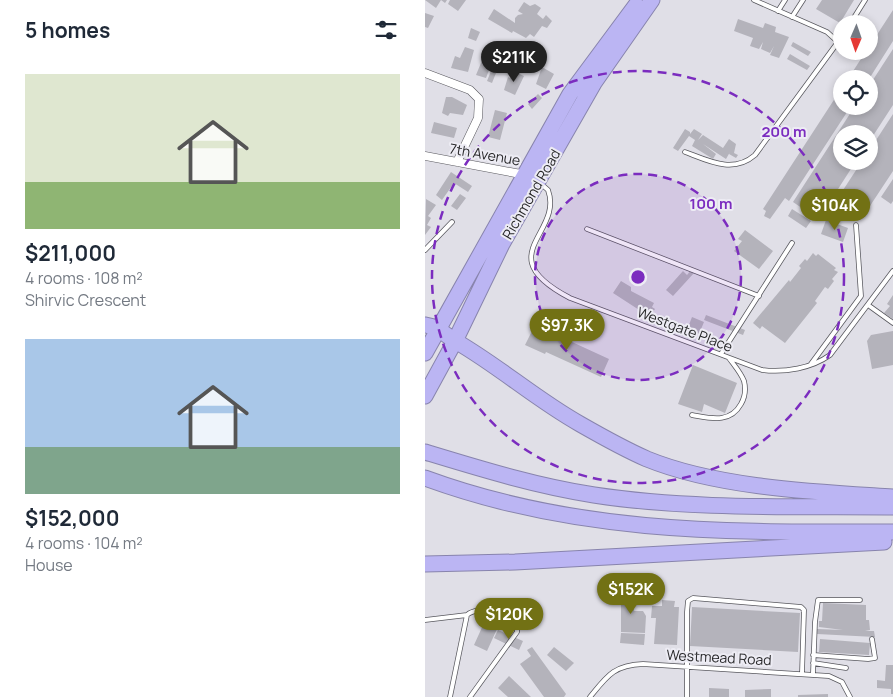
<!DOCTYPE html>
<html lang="en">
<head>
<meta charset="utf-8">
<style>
	:root { --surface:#fff; --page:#f6f6f7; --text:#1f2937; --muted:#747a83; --accent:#727114 }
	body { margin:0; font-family:Manrope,sans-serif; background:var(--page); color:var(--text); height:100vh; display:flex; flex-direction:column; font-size:19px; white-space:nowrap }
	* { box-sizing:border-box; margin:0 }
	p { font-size:16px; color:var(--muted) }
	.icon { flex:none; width:28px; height:28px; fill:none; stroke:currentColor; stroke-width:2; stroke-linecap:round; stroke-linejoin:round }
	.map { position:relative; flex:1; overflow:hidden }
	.details { display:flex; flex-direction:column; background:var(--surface); width:425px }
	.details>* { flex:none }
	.needle { width:32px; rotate:182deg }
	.fabs { position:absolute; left:408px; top:15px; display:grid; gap:10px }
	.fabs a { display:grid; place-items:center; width:45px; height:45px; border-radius:50%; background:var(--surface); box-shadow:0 2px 8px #0003; font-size:25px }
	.price { position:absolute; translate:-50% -42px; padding:0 11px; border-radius:18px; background:var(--accent); color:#fff; font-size:16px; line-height:32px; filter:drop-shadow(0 1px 2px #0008) }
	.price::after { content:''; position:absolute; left:50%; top:30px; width:15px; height:11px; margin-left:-8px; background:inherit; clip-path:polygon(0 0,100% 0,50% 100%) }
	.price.current { background:#222; color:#fff }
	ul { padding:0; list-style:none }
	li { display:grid; align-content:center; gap:10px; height:265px; padding:0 25px }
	li span { display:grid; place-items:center; height:155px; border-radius:0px; color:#555 }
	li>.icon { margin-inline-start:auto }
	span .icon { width:90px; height:90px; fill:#fffc; stroke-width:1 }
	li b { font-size:21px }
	h2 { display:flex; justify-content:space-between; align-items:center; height:60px; padding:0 25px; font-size:21px }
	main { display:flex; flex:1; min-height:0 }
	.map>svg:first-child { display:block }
</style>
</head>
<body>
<main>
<section class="details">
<h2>5 homes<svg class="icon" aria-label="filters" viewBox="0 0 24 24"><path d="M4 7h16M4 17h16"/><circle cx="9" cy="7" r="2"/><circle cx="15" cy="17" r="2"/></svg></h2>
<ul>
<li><span style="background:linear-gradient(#dfe7d0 70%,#8fb573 0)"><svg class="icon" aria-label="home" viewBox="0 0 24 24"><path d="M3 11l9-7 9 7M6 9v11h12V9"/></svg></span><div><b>$211,000</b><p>4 rooms · 108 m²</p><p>Shirvic Crescent</p></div></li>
<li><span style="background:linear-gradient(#a9c7e8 70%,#7fa58c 0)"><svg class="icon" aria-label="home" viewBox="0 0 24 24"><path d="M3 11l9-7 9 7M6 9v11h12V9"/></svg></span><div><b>$152,000</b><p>4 rooms · 104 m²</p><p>House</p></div></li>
</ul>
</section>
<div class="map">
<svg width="468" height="697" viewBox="0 0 468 697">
	<rect width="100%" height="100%" fill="#e0dfe7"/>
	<path fill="#b4b3bb" d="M0 0H22L20 3 16 0 11 8Z
		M25 0H41L33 11 23 4Z
		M397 0H429L415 23 391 9Z
		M99 2 105 6 110 4 116 8 112 14 118 19 121 15 127 21 122 28 117 26 109 37 105 34 101 38 88 31 87 33 63 19 69 9 90 23V18L93 15 98 14 93 11Z
		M468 10V41L444 79H423L441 51H444V47Z
		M0 13 9 16 3 28 0 27Z
		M313 19 338 28 340 23 351 27 350 32 364 37 354 58 345 55 349 46 345 53 336 49 338 42 334 49 325 46 328 38 309 31Z
		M46 28 55 32 51 41 43 38Z
		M368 42 386 52 383 56 366 46Z
		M40 47 49 50 43 72 26 68 30 56 35 58Z
		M468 49V105L444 142V134H416V161H431L399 211 395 208 390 217 368 202 430 106H444V86Z
		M365 54 385 66 382 70 362 59Z
		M58 58 67 62 61 78 51 75Z
		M117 67 129 74 121 89 111 84Z
		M66 71 71 73 67 83 62 81Z
		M88 71 99 76 90 95 79 90 83 77 85 78Z
		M416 89V106H426L364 201 360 198 345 219 339 216 341 211 338 209Z
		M113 94 117 98 107 109 103 104Z
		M21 97H27L42 105 38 115 25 113 23 116 17 113Z
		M70 110 82 113 75 140 63 137Z
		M468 114V171L441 212 437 210 433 215 428 213 424 219 407 207 437 161H444V151Z
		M9 122 32 128 29 138 6 133Z
		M260 129 265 132V134L269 129 277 134 273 140 278 135 298 148 304 139 311 144 309 153 313 155 311 158 304 154 305 152 301 159 278 144 291 154 288 159 267 146 270 140 264 136 253 151 248 148Z
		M26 172 47 186 43 192 29 183 17 200 11 195Z
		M468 179V201L466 204 456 197Z
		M35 194 41 198 32 210 26 206Z
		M1 199 11 205 3 216 6 218 2 225 6 227 0 235Z
		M367 209 386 221 381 228 363 216Z
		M401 220 423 228 418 242 396 234Z
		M320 230 348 251 334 269 309 251 317 241 313 239Z
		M388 253 391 256 393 254 411 268 409 270 413 272 407 279 409 281 403 289 400 287 390 301 392 303 360 343 337 326 335 329 328 323 364 280 365 282 376 268 374 266 380 259 382 261Z
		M266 270 269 273 248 296 241 290 258 271 262 275Z
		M196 281 206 287V291L229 303 227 307 230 309 225 317 188 293Z
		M468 295V319L459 313 465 306 462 304Z
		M281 315 320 330 318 335 279 320Z
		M267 317 279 322 274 334 262 330Z
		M110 325 184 359 176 377 121 352 120 354 100 345Z
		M468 331V365L447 369 442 341 446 335Z
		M268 365 312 383 300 413 279 404 277 412 253 404Z
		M196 584 203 585 202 606H209V611H218L221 616 220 633 196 632Z
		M203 584 227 585 226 596H220L221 590 203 588Z
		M228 586 239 587V594H228Z
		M237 600 250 601 249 607H254L252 645 229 644 231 618H226L227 606H237Z
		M398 603 441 605V620H444L445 630 440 631H449L450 637 392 634V629L418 630 394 627V621H397Z
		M267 607 375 613 373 652 265 646Z
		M59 623 72 629 62 651 49 645Z
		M73 630 98 641 94 650 69 638Z
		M196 633 220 634 219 645 195 643Z
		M395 639 445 643 444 655 394 652Z
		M107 647 141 694 139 697H119L95 664 106 656 102 650Z
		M129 647 149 663 141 671 122 655Z
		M461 665H468V694H466V689L452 688V680L460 681Z
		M84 676 106 697H83L73 688Z
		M284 688 304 689V697H284Z
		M346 689V697H320V690Z
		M403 694V697H373V695Z"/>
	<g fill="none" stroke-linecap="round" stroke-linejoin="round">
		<g stroke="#58585e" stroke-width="5.5">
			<path id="lane" d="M353 11 360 0
				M367 17 378 0
				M425 24 440 0
				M260 152C284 161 308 174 330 155L413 42 402 32 329 0
				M115 183 123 190C139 234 63 255 145 298L337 370C360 373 387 368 405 355L468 271
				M162 229 334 296
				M0 250 27 222
				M443 305 468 323
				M296 354 367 243
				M386 364 436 296 431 225
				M267 415C285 418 305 424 316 404 320 397 321 389 319 381 316 373 309 365 304 358
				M0 620 42 615
				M388 655 443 659 450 658 447 639
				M388 663 421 668
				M388 673 390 622 393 600H435
				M25 697 42 615C52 606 86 608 92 620V632L45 697
				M165 697C182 676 189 665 218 664L404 676 417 682 425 697
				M262 697V612L263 601 268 598 376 607 379 610 377 673"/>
		</g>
		<g stroke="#58585e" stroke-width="9">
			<path id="street" d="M0 73 45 90 54 99 53 118 32 162
				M0 156 101 175"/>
		</g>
		<g stroke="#8884ad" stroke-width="17">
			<path id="highway" d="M0 325C14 327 20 335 32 342 75 367 112 400 155 424 176 436 199 449 222 459 293 488 392 492 468 497
				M0 353 145 94 211 5
				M0 396 30 341 77 244 169 83 227 0
				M0 452C56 469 111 486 169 495 267 510 369 506 468 507
				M0 478C155 535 306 532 468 532
				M0 564 90 562 459 542"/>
		</g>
		<use href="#lane" stroke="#fff" stroke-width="4"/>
		<use href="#street" stroke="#fff" stroke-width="8"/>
		<use href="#highway" stroke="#bbb5f3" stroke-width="15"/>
	</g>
	<circle cx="213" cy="277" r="103" fill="#7b2cbf" fill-opacity=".12"/>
	<g fill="none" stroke="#7b2cbf" stroke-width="2.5" stroke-dasharray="9 6">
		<circle cx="213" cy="277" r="103"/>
		<circle cx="213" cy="277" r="206"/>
	</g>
	<g text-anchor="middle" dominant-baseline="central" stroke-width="4" stroke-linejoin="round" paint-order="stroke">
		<g font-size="14" fill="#28282a" stroke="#edecf4">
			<text transform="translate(60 154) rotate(10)">7th Avenue</text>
			<text transform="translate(106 194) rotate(-60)">Richmond Road</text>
			<text transform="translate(260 329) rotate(21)">Westgate Place</text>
			<text transform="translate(294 657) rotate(3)">Westmead Road</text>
		</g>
	</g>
	<circle cx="213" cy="277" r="8" fill="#7b2cbf" stroke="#edecf4" stroke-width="2.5"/>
	<g font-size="15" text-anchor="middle" font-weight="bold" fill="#7b2cbf" stroke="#edecf4" stroke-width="4" stroke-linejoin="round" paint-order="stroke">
		<text x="359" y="137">200 m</text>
		<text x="286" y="209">100 m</text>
	</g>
</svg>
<div class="fabs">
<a><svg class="needle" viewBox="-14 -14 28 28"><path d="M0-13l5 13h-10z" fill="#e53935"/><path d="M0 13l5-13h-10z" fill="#747a83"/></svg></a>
<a><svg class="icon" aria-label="locate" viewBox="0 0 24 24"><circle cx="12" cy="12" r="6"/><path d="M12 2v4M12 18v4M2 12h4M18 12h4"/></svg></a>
<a><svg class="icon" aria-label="layers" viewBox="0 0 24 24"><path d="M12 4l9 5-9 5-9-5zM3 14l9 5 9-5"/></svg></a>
</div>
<b class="price current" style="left:89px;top:83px">$211K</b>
<b class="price" style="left:410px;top:231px">$104K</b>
<b class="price" style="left:142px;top:351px">$97.3K</b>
<b class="price" style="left:206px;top:615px">$152K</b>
<b class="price" style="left:84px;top:640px">$120K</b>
</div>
</main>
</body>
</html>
